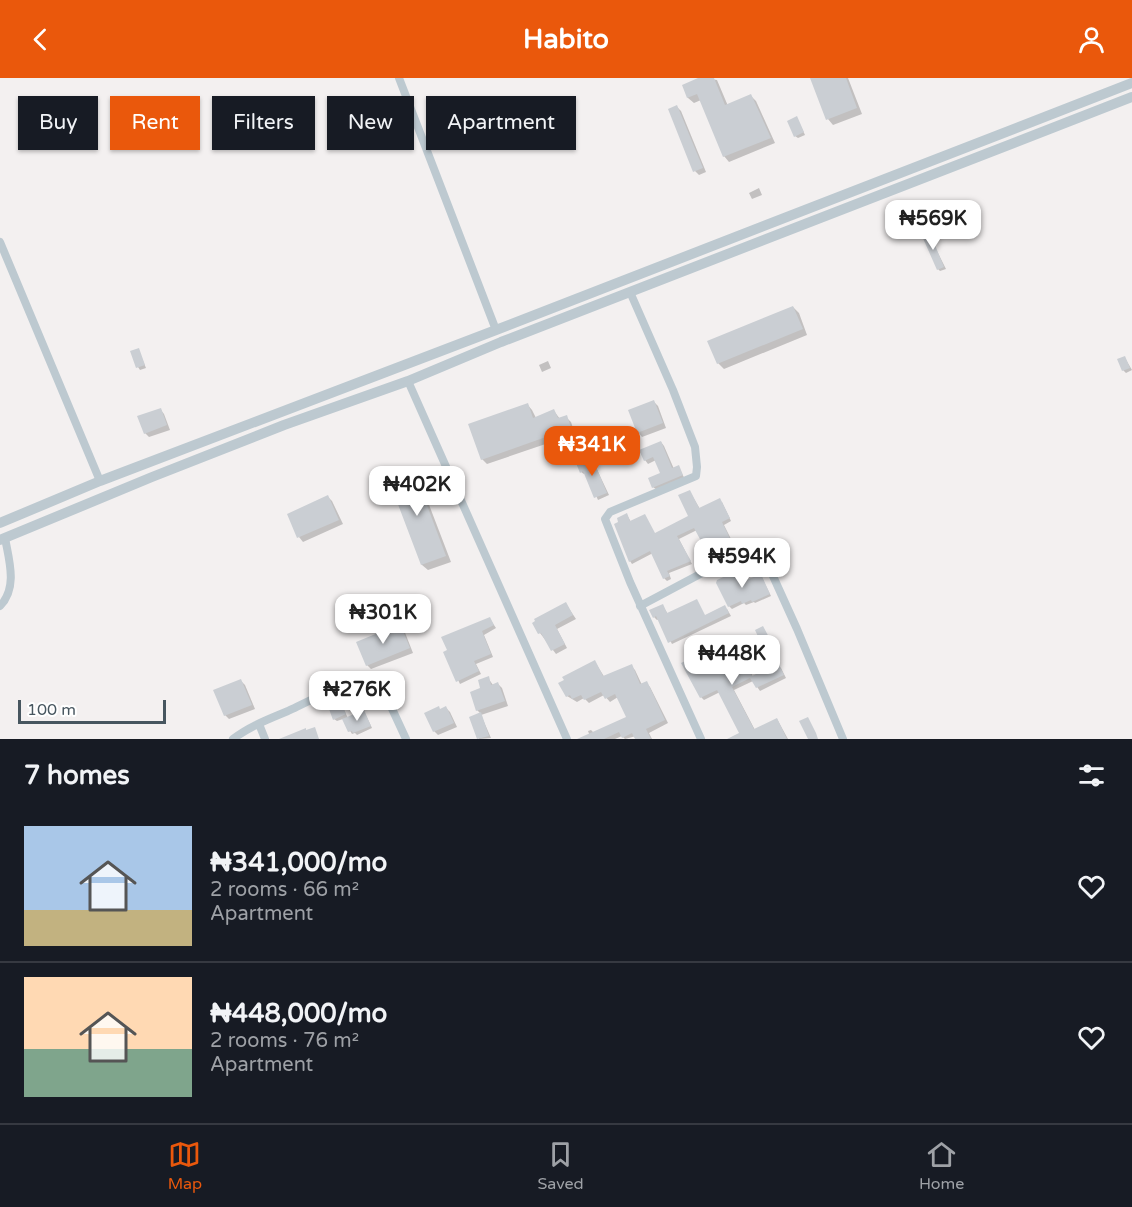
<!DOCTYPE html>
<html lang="en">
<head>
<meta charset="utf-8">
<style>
	:root { --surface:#171b24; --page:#242831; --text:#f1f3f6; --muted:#9ea1a6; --line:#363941; --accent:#ea580c }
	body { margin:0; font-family:"Varela Round",sans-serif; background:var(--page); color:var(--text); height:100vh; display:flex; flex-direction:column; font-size:22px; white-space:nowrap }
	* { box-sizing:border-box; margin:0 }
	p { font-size:20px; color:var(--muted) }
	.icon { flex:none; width:33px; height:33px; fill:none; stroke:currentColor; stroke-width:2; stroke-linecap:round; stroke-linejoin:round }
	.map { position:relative; height:661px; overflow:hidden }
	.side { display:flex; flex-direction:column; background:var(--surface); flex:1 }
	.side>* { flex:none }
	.top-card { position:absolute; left:18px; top:18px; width:600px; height:54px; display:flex; gap:12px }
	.scale { position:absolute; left:18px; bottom:15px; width:148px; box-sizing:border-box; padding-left:6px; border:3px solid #47565f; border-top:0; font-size:16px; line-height:21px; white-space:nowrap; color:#47565f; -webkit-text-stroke:4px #fff; paint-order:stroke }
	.price { position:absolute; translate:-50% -51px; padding:0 14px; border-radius:12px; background:#fff; color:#222; font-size:20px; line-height:39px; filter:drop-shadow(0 2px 3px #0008) }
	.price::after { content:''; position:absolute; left:50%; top:36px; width:18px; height:14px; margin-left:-9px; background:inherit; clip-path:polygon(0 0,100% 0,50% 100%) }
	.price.active { background:var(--accent); color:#fff }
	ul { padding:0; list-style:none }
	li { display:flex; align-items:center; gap:18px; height:150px; padding:0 24px }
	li+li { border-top:2px solid var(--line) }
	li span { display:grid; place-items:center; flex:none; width:168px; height:120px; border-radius:0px; color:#555 }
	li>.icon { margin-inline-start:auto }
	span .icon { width:72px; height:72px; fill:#fffc; stroke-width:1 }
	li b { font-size:26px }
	h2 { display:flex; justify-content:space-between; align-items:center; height:72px; padding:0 24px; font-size:26px }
	.pill { padding:0 21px; border-radius:0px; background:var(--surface); box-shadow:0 2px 4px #0004; font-size:21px; line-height:54px }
	.pill.active { background:var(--accent); color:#fff }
	header { display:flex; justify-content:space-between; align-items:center; height:78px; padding:0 24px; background:var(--accent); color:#fff; font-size:27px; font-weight:700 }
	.menu { display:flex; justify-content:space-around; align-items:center; height:84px; border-top:2px solid var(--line); background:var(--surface); font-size:16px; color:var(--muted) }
	.menu a { display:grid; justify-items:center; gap:3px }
	.menu .active { color:var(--accent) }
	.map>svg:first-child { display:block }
</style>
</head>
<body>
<header><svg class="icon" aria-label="back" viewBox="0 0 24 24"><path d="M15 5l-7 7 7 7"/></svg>Habito<svg class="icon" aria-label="person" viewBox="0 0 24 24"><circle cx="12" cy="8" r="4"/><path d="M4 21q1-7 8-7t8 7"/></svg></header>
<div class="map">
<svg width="1132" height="661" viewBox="0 0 1132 661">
	<rect width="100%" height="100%" fill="#f3f0f0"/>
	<path fill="#0003" d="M702 0 717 2 728 28 751 18 756 23 775 65 729 84 724 78 701 22 694 25 688 20 684 8Z
		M812 0H848L862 36 833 47 828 41Z
		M677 29 681 33 706 94 699 97 695 93Z
		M797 40 805 57 798 60 795 58Z
		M759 110 762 117 752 121 749 115Z
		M929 157 946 191 940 193 938 191Z
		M793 229 799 235 807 257 724 291 718 285Z
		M138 271 146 290 140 292 138 289Z
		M1125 280 1132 292 1126 295 1123 292Z
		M548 283 551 290 542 294 539 287Z
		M654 324 658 328 666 350 642 359 638 354Z
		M527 326 532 332 536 340 554 333 560 341 566 339 571 344 575 356 487 386 482 381Z
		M160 331 164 336 170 352 149 359 145 355Z
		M661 364 664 368 674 391 678 389 685 401 657 412 653 409 662 396 656 382 648 386 645 382Z
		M592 381 609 417 598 422 586 395 584 396 581 394Z
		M412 392 418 398 451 484 428 492 422 487 389 401Z
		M690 414 700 431 722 424 731 443 724 447 735 469 727 473 726 470 712 477 697 452 679 461 692 486 669 495 671 501 667 503 664 500 653 475 632 486 630 483 627 437 631 444 655 456 690 439Z
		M328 419 332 423 343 446 303 464 299 459Z
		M736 495 742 506 761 498 771 518 755 525 754 524 746 527 744 525 732 531 729 528Z
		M566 526 576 541 557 551 567 570 556 576 540 555Z
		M662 527 668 536 705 538 727 531 731 538 672 566 659 541 657 542 654 539Z
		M490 541 496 550 484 557 493 579 476 586 481 596 460 606 445 575Z
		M399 548 404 552 413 575 371 591 367 587Z
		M765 553 772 566 766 569 763 566Z
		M738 563 748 580 745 581 753 599 778 587 781 590 786 600 760 613 753 603 734 612 755 652 777 641 788 661H743L720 614 704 622 701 619 727 568Z
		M595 584 605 600 631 588 635 592 642 607 646 605 650 609 668 645 649 655 652 661H637L636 658 625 661 622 658 615 661H591L588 653 591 652 594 655 628 639 618 619 610 624 604 617 589 625 584 620 577 624 567 618Z
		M488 600 493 607 498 606 502 610 508 628 481 637 491 660 479 661 471 640 481 636 477 632 482 611Z
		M241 603 245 607 255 631 229 641 225 637Z
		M342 628 348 640 364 633 372 650 357 657 355 655 352 656 343 641 337 643 334 641Z
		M446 630 450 634 457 649 438 657 434 653 441 632Z"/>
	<path fill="#caced3" d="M698 0H714L725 27 751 16 771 60 723 79 697 16 687 20 682 7Z
		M810 0H846L857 30 826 42Z
		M677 27 703 90 693 94 668 31Z
		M797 38 804 54 794 59 787 43Z
		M930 155 944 189 937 192 922 158Z
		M793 228 803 251 717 286 707 263Z
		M139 270 145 287 136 290 130 273Z
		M1125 278 1130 290 1122 293 1117 281Z
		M654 322 663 345 637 355 628 332Z
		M528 325 533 340 554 331 558 340 567 337 571 350 481 382 468 346Z
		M161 330 167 347 144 356 137 338Z
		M661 363 672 390 679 387 683 397 652 410 648 400 660 395 653 379 644 383 639 372Z
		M592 379 607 415 594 420 583 393 580 395 576 385Z
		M413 390 446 478 421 487 388 400Z
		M690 412 699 430 720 420 730 440 722 444 735 471 726 475 723 468 708 476 694 450 677 458 691 483 667 493 670 498 663 501 650 473 629 484 614 446 618 444 617 440 627 435 630 443 645 436 655 455 688 438 678 417Z
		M328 417 339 442 297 460 287 436Z
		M736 493 741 504 761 496 770 516 752 524 751 522 742 526 741 523 728 529 716 505 717 502Z
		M697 521 705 537 725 527 729 535 668 565 656 538 653 540 649 532 663 526 667 535Z
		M566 524 573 537 555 547 565 566 551 573 541 555 538 556 532 545 535 543 534 541Z
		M490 539 494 547 482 553 491 576 474 583 479 593 456 604 443 574 447 572 441 559Z
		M400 546 410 570 366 588 356 564Z
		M763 548 771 563 762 567 755 552Z
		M738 561 746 576 743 578 752 598 778 585 784 597 756 610 750 600 732 609 754 651 777 640 787 661H727L739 655 717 612 700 620 681 585 725 564 727 567Z
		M595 582 603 598 632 586 640 606 647 603 665 642 646 651 651 661H635L632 655 622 660 619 654 604 661H577L626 639 615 616 605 621 601 614 584 622 581 617 572 621 570 617 566 619 558 605 564 602 562 599Z
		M489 598 491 607 498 604 505 623 476 633 470 614 480 610 478 602Z
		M241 601 252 627 224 638 213 612Z
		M342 626 346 636 333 642 329 631Z
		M439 628 440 631 446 628 454 645 433 654 424 635Z
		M364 632 371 648 353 655 352 653 348 654 342 641Z
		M481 634 489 658 477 661 469 639Z
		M808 639 816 655 818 661H808L799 643Z
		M315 649 319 661H279L306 650V652Z"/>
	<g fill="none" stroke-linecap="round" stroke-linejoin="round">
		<path stroke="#bdc9d0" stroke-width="8" d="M399 0 496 252
			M0 164 100 403
			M630 214 673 312 695 369 697 389 696 398 610 434 605 441 630 504 701 661
			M408 303 567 661
			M0 528C18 510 9 482 5 460
			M640 528 736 477 750 472 763 476 797 551 843 661
			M259 646 265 661
			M233 661C250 648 269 641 288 633 315 620 343 605 373 601L382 609 406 661"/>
		<path stroke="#bdc9d0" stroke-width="10" d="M0 445 100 403 496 252 1132 5
			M0 462 152 399 284 347 408 303 501 264 1132 19"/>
	</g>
</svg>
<div class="scale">100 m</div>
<b class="price" style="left:933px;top:173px">₦569K</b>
<b class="price active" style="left:592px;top:399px">₦341K</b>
<b class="price" style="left:417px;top:439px">₦402K</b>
<b class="price" style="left:742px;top:511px">₦594K</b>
<b class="price" style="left:383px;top:567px">₦301K</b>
<b class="price" style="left:732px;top:608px">₦448K</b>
<b class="price" style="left:357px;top:644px">₦276K</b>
<div class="top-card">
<a class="pill">Buy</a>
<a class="pill active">Rent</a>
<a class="pill">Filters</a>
<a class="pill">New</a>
<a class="pill">Apartment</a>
</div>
</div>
<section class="side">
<h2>7 homes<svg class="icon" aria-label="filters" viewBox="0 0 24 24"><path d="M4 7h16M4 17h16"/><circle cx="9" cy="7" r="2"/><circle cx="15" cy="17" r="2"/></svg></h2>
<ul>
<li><span style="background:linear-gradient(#a9c7e8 70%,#c2b280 0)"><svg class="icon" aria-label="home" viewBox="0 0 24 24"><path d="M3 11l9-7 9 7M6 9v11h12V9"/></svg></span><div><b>₦341,000/mo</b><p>2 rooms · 66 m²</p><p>Apartment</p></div><svg class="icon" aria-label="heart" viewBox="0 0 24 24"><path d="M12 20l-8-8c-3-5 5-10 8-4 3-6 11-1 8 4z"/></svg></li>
<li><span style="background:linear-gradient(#ffd9b3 60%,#7fa58c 0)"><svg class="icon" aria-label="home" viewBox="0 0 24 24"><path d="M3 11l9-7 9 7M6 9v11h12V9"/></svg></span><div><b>₦448,000/mo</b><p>2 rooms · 76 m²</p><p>Apartment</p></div><svg class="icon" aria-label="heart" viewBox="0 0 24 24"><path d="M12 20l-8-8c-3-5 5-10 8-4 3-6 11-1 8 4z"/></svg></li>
</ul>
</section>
<nav class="menu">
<a class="active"><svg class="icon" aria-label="map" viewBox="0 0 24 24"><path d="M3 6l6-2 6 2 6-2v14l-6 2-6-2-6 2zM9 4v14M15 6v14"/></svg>Map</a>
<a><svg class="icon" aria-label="saved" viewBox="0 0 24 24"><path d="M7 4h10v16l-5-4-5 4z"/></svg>Saved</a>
<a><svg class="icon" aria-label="home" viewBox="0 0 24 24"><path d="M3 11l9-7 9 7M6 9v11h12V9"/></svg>Home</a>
</nav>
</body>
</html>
